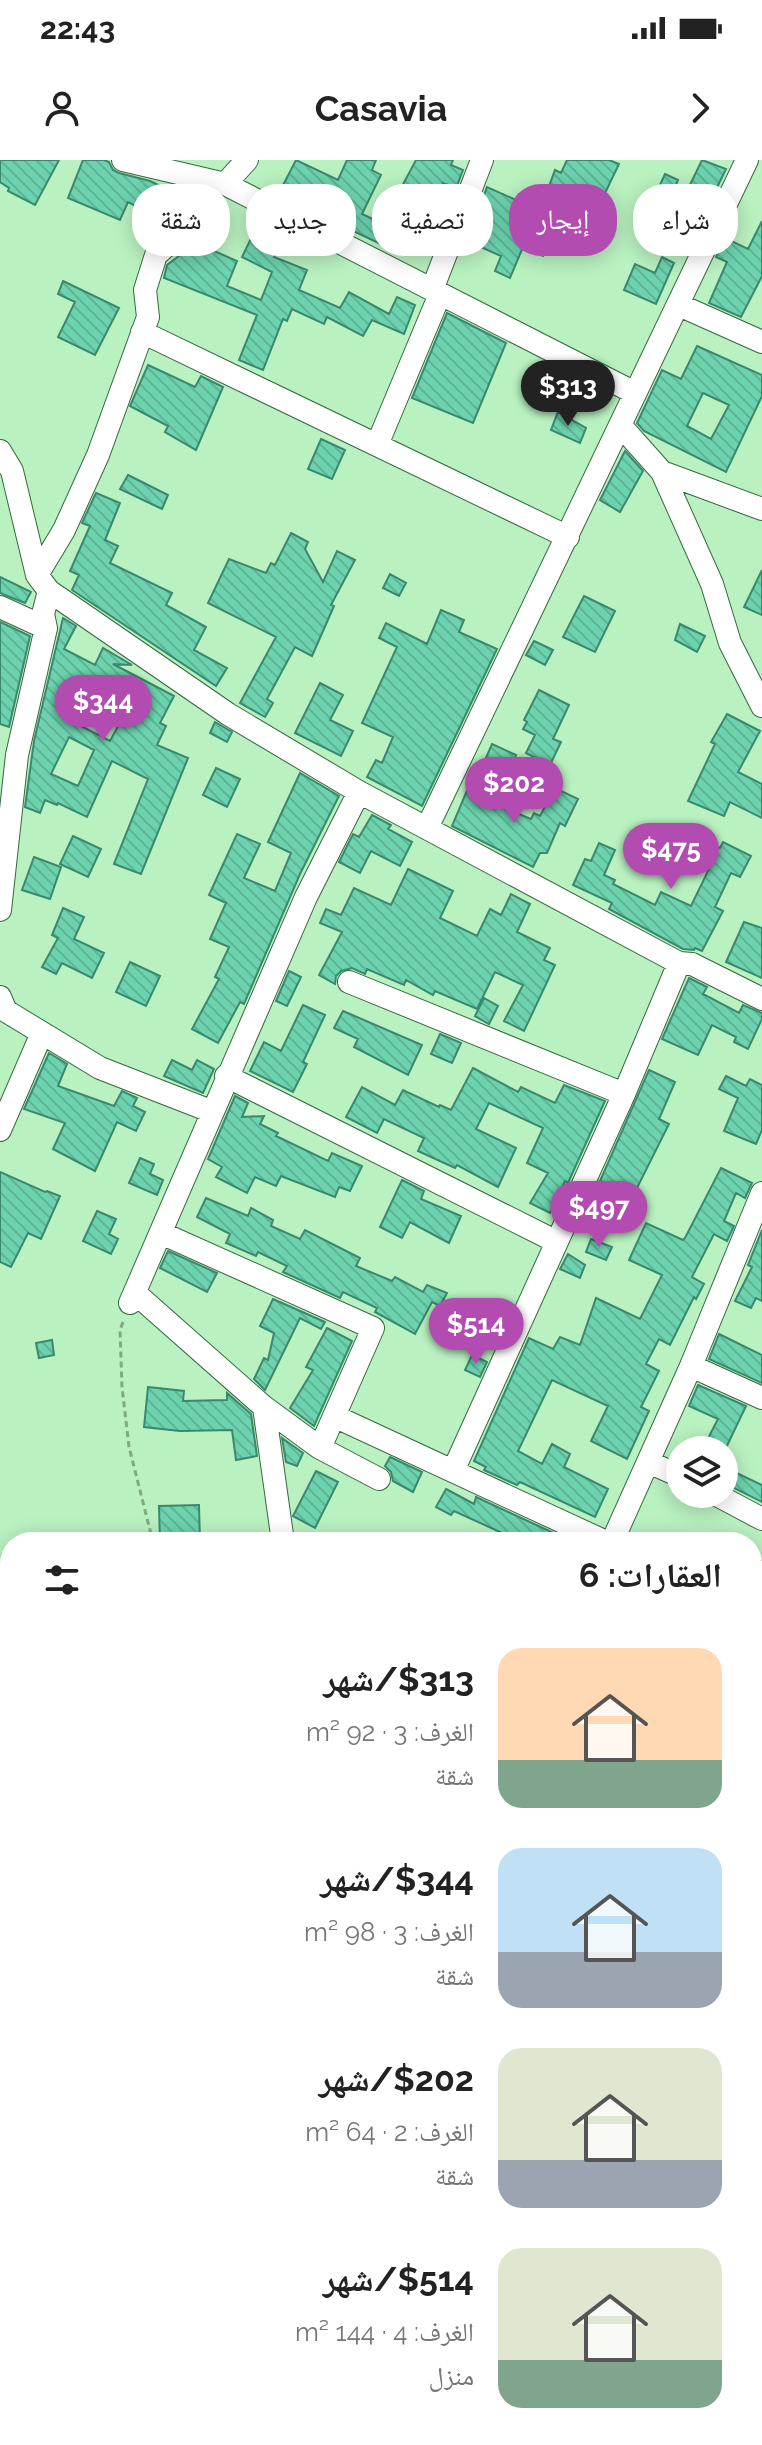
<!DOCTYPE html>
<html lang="ar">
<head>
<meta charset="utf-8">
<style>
	:root { --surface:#fff; --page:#f2f2f2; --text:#222; --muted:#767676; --accent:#b34cb1 }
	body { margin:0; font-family:Raleway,"Noto Naskh Arabic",sans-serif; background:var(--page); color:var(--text); direction:rtl; height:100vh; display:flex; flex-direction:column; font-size:30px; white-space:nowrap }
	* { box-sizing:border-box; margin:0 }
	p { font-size:26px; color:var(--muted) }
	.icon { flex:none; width:44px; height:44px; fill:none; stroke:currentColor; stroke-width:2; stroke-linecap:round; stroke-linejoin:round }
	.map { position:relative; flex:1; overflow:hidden; direction:ltr }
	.panel { position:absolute; left:0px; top:1372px; width:762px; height:914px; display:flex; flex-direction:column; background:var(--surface); border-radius:32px 32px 0 0; box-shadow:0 4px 20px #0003; direction:rtl }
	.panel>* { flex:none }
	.guide { position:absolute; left:24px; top:24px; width:714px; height:72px; direction:rtl; display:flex; gap:16px }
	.fabs { position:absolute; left:666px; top:1276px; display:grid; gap:16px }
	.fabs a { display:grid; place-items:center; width:72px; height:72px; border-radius:50%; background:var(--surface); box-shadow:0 4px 20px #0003; font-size:40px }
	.price { position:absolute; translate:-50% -68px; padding:0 18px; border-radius:28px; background:var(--accent); color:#fff; font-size:26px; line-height:52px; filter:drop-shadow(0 2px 4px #0008) }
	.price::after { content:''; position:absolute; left:50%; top:48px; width:24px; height:18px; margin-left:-12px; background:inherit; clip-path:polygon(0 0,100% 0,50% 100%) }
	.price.selected { background:#222; color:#fff }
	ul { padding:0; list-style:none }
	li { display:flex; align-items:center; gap:24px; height:200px; padding:0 40px }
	li span { display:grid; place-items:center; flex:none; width:224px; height:160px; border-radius:24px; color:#555 }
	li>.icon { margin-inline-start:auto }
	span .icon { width:96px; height:96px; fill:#fffc; stroke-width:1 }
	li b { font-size:34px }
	h2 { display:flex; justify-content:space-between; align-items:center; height:96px; padding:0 40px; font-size:34px }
	.chip { padding:0 28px; border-radius:32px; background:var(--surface); box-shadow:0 4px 20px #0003; font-size:28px; line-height:72px }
	.chip.selected { background:var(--accent); color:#fff }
	.status { display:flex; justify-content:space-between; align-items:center; height:56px; padding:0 40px; background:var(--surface); direction:ltr }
	.status svg { height:22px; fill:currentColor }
	header { display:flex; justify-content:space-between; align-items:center; height:104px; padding:0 40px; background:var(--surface); font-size:36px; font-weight:700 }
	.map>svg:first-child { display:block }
</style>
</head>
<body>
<div class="status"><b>22:43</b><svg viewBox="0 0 49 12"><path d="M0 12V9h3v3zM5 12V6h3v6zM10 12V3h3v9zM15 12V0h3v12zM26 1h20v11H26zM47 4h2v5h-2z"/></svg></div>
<header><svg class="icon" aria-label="forward" viewBox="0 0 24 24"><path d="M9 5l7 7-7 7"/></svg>Casavia<svg class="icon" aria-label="person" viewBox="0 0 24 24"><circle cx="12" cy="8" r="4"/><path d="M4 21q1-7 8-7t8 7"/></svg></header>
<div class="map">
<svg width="762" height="2285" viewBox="0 0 762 2285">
	<defs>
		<pattern id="building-back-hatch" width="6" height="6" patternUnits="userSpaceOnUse" patternTransform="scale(2)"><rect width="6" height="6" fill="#6dd3af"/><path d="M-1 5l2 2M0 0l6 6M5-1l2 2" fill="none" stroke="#5eb596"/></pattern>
	</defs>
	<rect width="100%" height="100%" fill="#b9f1c0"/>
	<path fill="url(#building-back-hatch)" stroke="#3a886e" stroke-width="2" fill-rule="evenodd" d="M0 0H59L35 45 8 31 9 28 0 22Z
		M83 0H104L109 2 113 10 119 13 150 21 182 36 181 45 174 60 171 63 128 42 120 60 68 38Z
		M296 0 338 20 347 0H376L372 10 381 15 362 54 403 73 395 91 278 35Z
		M416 0H453L451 5 463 10 456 28 443 23 431 45 401 28Z
		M567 0H609L619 4 596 52 567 38 560 55 552 52 543 76 551 80 543 96 523 87 510 118 495 111 501 96 467 81 487 27 534 48 543 27 548 29 555 10 561 13Z
		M702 0 726 9 707 48 684 37Z
		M665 14 678 20 672 34 659 27Z
		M423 48 442 59 426 90 406 80Z
		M261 58 287 71 274 97 307 110 299 130 340 148 349 132 389 154 397 137 415 145 404 174 372 160 363 176 327 157 324 164 292 149 287 161 283 159 263 210 239 200 257 155 164 118 167 105 196 83 237 101 227 126 261 140 272 112 242 97Z
		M762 61V116L741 157 709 143 727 102 716 97 725 78 748 89Z
		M662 97 674 103 656 144 624 130 635 104 655 113Z
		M63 121 119 148 95 195 58 177 75 142 58 134Z
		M447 153 506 183 473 263 412 238Z
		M697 186 762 215V236L726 312 644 271 637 263 662 210 681 219ZM703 233 729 245 711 279 687 266Z
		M148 205 195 227 201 216 223 227 196 290 165 272 168 266 130 246Z
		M558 252 586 268 580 283 551 270Z
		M321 279 345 290 332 319 308 309Z
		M625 291 643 311 620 352 600 340Z
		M128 315 168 335 162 349 120 329Z
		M96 333 120 343 105 380 118 386 110 403 172 433 166 445 206 467 194 490 227 508 216 526 72 430 79 415 70 411 90 366 82 363Z
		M291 373 308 382 305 389 323 422 337 391 355 400 331 445 334 446 312 496 295 487 267 539 273 543 265 557 240 543 276 477 208 443 229 399 266 413 271 403 275 405Z
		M762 410V455L744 447Z
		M390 414 406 423 399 436 383 428Z
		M0 417 31 432 25 443 0 433Z
		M584 436 615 451 595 492 563 477Z
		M441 450 464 460 459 472 497 489 422 646 367 617 376 600 382 603 393 577 362 563 397 487 379 478 386 463 427 484Z
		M63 458 76 466 64 489 95 505 103 488 132 505 113 504 174 536 160 563 166 566 157 585 188 598 141 714 114 704 148 619 112 601 87 657 58 643 57 645 45 640 40 653 25 647 34 581ZM97 524 130 544 110 581 77 564ZM69 577 94 590 78 626 51 614Z
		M0 462 30 476 9 567 0 564Z
		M680 464 705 476 697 492 675 480Z
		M534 481 553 490 545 505 526 495Z
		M320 523 343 535 330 560 353 571 341 596 295 573Z
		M539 530 569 545 553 579 561 582 550 605 526 593 535 575 523 569 527 562 524 560Z
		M727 554 760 571 738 612 762 624V658L730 642 724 656 688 641 715 584 711 582Z
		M215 562 232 572 227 582 210 573Z
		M492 584 516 595 509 612 485 600Z
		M216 608 240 619 227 647 203 635Z
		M300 613 339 636 300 714 244 844 240 842 218 883 192 869 219 819 215 817 229 787 210 779 226 743 209 735 237 674 260 684 244 718 275 731 291 693 268 682Z
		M468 628 496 641 494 644 531 659 534 653 540 656 555 628 578 639 565 666 560 663 547 693H540L533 707 452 666Z
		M372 655 391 665 388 669 412 682 400 706 371 691 360 713 339 702 353 674 359 677Z
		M678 666 720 688 723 682 751 696 740 717 731 713 715 747 723 751 702 791 695 788 694 790 683 789 609 749 612 743 573 725 585 699 591 701 599 683 615 690 604 715 615 720 613 724 655 745 661 732 691 746 709 709 667 688Z
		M73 676 101 689 88 717 60 704Z
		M34 697 61 707 50 739 22 730Z
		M408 709 453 731 440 758 477 776 490 749 501 755 511 734 530 744 517 772 550 788 544 800 555 805 524 871 504 861 523 825 495 812 477 849 435 831 433 835 406 820 404 825 367 809 365 814 352 808 341 811 336 816 335 824 319 815 342 772 320 763 326 749 341 755 354 728 391 745Z
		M63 748 84 757 74 779 104 793 92 818 62 803 56 814 42 807 58 778 52 775Z
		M744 762 762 768V818L726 802Z
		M130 802 160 816 146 846 116 832Z
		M289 811 301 817 287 846 276 841Z
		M689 818 707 827 703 834 739 853 743 845 762 853V859L748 889 734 882 736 877 712 865 698 895 662 879Z
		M484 838 498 846 489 864 475 856Z
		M303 845 325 855 303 902 307 904 293 932 250 911 264 882 281 891Z
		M343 851 422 885 408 915 354 887 358 879 334 868Z
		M440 874 461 883 452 903 431 894Z
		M49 893 67 904 58 926 114 946 122 931 137 938 133 946 145 952 136 971 117 962 95 1011 53 989 65 963 24 949Z
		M172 900 192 910 197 900 214 909 203 933 164 916Z
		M473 908 518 932 521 927 555 943 564 925 605 941 568 1023 565 1021 550 1053 530 1043 548 1013 527 1003 543 968 489 943 476 969 516 988 498 1027 457 1005 455 1008 418 991 424 978 384 959 377 973 346 957 362 927 395 945 403 930 439 947 440 945 451 950Z
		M649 910 675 922 659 959 669 964 632 1038 600 1021Z
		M726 916 746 926 750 919 762 925V970L756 984 724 971 738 938 719 929Z
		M235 936 248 943 242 957 264 956 260 964 278 973 276 976 328 1001 332 993 362 1006 350 1031 339 1027 335 1037 281 1016 276 1026 255 1017 247 1033 216 1017 222 1007 208 999Z
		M140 998 154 1004 150 1014 163 1020 157 1035 129 1023Z
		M721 1008 752 1023 745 1038 736 1033 724 1061 734 1066 727 1081 714 1074 692 1117 704 1124 696 1139 694 1137 670 1185 659 1179 646 1204 659 1211 641 1247 649 1251 627 1299 591 1281 608 1246 552 1220 518 1291 542 1304 552 1284 570 1294 564 1307 608 1329 595 1357 520 1322 517 1325 484 1310 486 1307 474 1301 529 1178 553 1189 560 1177 580 1185 596 1138 640 1159 662 1115 629 1100 646 1063 683 1080 685 1078Z
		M0 1012 45 1032 47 1031 60 1036 41 1079 28 1073 11 1107 0 1102Z
		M402 1020 424 1031 421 1039 461 1056 449 1083 410 1062 402 1078 380 1067Z
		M206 1038 248 1056 251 1048 273 1060 271 1066 300 1079 305 1070 360 1098 356 1106 392 1121 395 1117 423 1132 427 1125 447 1133 440 1146 432 1142 415 1174 375 1152 377 1148 343 1132 340 1138 283 1112 287 1106 258 1092 256 1096 226 1083 230 1074 197 1057Z
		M97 1051 116 1059 109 1074 118 1079 111 1094 83 1081Z
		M762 1070V1141L756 1138 751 1148 735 1141 752 1107 748 1105Z
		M591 1079 612 1087 606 1100 586 1092Z
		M168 1091 217 1113 207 1132 160 1108Z
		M568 1094 585 1105 580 1118 560 1109Z
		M273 1139 325 1162 321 1169 300 1158 265 1230 254 1219 264 1198 268 1200 274 1173 260 1166Z
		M327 1168 352 1181 314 1266 290 1248 313 1210 306 1207Z
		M719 1174 762 1195V1223L709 1199Z
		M52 1180 54 1195 39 1198 36 1183Z
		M472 1195 487 1202 480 1217 465 1210Z
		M698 1225 746 1246 725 1290H702L718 1259 689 1246Z
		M148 1227 184 1231 183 1241 227 1240V1233L251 1254 257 1296 236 1300 232 1270 180 1271 144 1267Z
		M282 1278 303 1293 297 1306 286 1302Z
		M390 1297 422 1312 413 1332 393 1321 391 1312 385 1306Z
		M724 1307 762 1325V1342L724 1323Z
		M316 1311 338 1322 315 1368 293 1356Z
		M446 1329 474 1344 476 1337 573 1382H494L500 1372 454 1351 451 1355 436 1347Z
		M199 1345 200 1382H160L159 1346Z"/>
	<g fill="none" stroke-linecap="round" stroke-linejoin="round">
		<g stroke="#34683e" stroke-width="24">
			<path id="minor" d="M123 0 225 24 635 233
				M197 18 194 61 156 95 145 130 148 157 98 295 64 370 37 415 49 431 228 554 359 632 679 803 692 804 762 839
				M225 24 247 0
				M432 130 482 0
				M679 145 762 182
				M142 172 568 377
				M621 266 662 312 712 424 730 483 762 546
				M377 285 440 134
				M0 291 12 311 37 415
				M662 312 762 349
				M0 447 46 468
				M427 668 747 0
				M0 750 17 595 46 468 43 454 49 431
				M349 822 624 934
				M0 837 6 851 100 908 213 952
				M226 916 555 1081
				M0 970 42 873
				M161 1073 373 1168 320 1288
				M135 1133 264 1247 320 1288 379 1319
				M130 1143 306 737 359 632
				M691 1206 762 1238
				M264 1247 283 1382
				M334 1256 606 1382
				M648 1302 680 1316
				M453 1311 624 934 679 803
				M715 1334 762 1359
				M612 1382 691 1206 762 1033
				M752 1438 762 1412
				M0 1610 10 1615
				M752 1676 762 1714
				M752 1825 762 1803
				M0 1838 10 1844
				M752 1983 762 2000
				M752 2104 762 2080
				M0 2112 10 2117
				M265 2285 268 2276
				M454 2285 457 2276
				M589 2285 593 2276
				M677 2285 680 2276"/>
		</g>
		<path stroke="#7da983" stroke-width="3" stroke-dasharray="6 4" stroke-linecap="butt" d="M123 1162 120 1170 122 1227 129 1287 153 1382"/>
		<use href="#minor" stroke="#fff" stroke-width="22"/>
	</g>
</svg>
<div class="fabs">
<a><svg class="icon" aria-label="layers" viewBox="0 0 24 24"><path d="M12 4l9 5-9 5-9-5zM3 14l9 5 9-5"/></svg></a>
</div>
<b class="price selected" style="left:568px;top:268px">$313</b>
<b class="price" style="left:103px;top:583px">$344</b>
<b class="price" style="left:514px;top:665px">$202</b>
<b class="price" style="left:671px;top:731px">$475</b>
<b class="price" style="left:599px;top:1089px">$497</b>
<b class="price" style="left:476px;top:1206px">$514</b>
<div class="guide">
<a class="chip">شراء</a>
<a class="chip selected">إيجار</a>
<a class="chip">تصفية</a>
<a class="chip">جديد</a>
<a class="chip">شقة</a>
</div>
<section class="panel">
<h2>العقارات: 6<svg class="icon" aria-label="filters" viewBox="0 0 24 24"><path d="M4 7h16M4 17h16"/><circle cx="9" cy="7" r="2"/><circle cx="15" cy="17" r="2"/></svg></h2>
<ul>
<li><span style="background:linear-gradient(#ffd9b3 70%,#7fa58c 0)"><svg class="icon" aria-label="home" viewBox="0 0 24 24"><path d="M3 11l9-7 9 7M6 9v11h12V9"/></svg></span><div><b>$313/شهر</b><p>الغرف: 3 · 92 m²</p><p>شقة</p></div></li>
<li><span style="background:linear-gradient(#bfe0f5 65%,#9aa5b1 0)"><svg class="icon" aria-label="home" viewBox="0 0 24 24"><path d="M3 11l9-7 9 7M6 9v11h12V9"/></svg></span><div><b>$344/شهر</b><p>الغرف: 3 · 98 m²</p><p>شقة</p></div></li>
<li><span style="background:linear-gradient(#dfe7d0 70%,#9aa5b1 0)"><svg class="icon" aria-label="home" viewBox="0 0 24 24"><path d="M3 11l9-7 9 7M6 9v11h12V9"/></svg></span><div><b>$202/شهر</b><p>الغرف: 2 · 64 m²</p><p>شقة</p></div></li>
<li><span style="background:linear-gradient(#dfe7d0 70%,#7fa58c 0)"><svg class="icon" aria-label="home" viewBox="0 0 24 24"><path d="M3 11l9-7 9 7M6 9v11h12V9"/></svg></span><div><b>$514/شهر</b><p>الغرف: 4 · 144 m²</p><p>منزل</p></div></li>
</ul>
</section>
</div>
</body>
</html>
